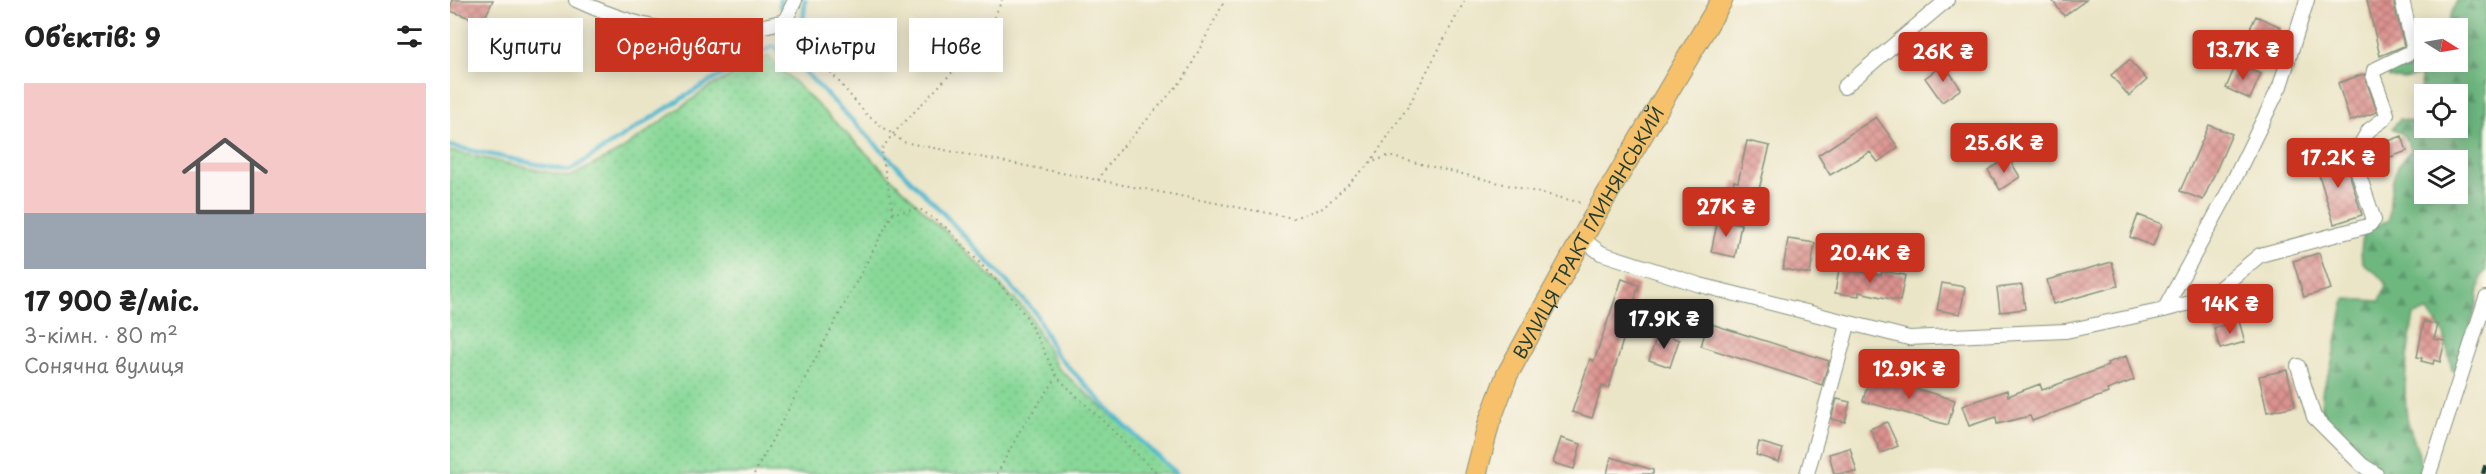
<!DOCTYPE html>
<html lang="uk">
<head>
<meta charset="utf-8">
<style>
	:root { --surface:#fff; --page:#f6f6f6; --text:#222; --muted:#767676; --line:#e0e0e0; --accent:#c8321e }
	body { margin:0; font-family:"Playpen Sans",sans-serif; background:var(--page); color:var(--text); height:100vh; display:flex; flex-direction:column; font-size:22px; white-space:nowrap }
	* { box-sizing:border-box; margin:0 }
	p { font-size:20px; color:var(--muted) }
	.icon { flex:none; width:33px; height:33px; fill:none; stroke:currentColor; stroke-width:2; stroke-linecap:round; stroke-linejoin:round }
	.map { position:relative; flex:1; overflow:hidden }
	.side { display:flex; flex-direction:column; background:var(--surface); width:450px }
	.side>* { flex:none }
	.guide { position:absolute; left:18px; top:18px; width:570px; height:54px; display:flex; gap:12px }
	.needle { width:39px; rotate:101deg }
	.buttons { position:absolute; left:1964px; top:18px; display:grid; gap:12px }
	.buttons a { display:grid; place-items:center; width:54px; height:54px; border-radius:0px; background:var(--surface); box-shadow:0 3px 15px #0003; font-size:30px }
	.price { position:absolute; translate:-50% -51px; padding:0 14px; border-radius:6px; background:var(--accent); color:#fff; font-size:20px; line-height:39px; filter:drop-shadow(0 2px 3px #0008) }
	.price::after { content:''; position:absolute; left:50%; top:36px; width:18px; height:14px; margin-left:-9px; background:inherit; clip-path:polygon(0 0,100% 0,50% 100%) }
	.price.selected { background:#222; color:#fff }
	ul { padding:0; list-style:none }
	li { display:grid; align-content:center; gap:12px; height:318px; padding:0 24px }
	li+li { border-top:2px solid var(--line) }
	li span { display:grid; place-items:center; height:186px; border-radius:0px; color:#555 }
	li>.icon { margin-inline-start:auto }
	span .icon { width:108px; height:108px; fill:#fffc; stroke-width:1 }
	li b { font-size:26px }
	h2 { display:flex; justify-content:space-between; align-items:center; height:72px; padding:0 24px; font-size:26px }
	.tag { padding:0 21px; border-radius:0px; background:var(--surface); box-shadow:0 3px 15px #0003; font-size:21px; line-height:54px }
	.tag.selected { background:var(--accent); color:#fff }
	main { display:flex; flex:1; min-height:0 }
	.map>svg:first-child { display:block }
</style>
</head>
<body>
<main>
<section class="side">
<h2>Об’єктів: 9<svg class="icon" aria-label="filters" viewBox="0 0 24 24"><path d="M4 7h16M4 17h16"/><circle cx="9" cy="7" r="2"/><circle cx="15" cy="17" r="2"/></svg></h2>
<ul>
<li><span style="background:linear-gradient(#f6c9c9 70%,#9aa5b1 0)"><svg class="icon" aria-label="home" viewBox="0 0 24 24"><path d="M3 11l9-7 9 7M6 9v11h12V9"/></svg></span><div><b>17 900 ₴/міс.</b><p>3-кімн. · 80 m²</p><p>Сонячна вулиця</p></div></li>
</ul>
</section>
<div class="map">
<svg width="2036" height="474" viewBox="0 0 2036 474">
	<defs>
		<pattern id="green-dots" width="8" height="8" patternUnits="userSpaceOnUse" patternTransform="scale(1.5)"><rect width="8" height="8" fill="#88d898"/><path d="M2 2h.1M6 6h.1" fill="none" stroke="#75ba84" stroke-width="1.8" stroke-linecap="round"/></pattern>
		<pattern id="forest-firs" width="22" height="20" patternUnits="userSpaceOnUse" patternTransform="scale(1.5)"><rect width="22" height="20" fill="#6eb880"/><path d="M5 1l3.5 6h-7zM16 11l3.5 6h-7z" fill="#5a976a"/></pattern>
		<pattern id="building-cross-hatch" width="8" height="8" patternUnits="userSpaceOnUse" patternTransform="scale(1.5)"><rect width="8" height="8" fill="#dc928e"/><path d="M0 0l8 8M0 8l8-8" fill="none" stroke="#b27875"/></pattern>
	</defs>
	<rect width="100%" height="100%" fill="#fbf7ec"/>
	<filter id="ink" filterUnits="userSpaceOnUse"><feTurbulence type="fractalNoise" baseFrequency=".0167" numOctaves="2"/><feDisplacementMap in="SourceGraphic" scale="12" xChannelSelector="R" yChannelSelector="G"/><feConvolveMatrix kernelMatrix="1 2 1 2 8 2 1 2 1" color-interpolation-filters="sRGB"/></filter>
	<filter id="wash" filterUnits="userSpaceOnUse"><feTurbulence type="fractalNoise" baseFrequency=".008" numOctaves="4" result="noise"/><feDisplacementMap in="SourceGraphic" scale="24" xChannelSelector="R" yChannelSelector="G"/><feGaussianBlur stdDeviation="1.35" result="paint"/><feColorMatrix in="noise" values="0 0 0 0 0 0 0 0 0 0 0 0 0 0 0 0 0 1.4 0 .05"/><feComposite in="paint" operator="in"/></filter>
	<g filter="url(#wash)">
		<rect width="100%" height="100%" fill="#ebe5c7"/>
		<path fill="url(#green-dots)" stroke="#548a66" stroke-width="1.5" d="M318 56 578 313 607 367 728 474H0V151L120 177 170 151 258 88Z"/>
		<path fill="url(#forest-firs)" stroke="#467a5a" stroke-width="1.5" fill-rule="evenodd" d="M2007 0H2036V270L2031 276 2027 303 2008 370H2002L1994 334 1978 311 1964 315C1958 348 1952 384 1957 417 1961 439 1970 447 1971 471L1970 474H1931L1870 414 1873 387 1881 367 1895 299 1930 301 1936 285C1920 259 1906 276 1913 236L1925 226 1939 220C1941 189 1938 174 1961 150L1954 135 1942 128 1950 119 1967 123 1972 106 1971 75 1954 79 1939 77V66L1952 60 1974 56V62H2007V28H1995ZM1974 94H2007V128H1974ZM1974 160H2007V194H1974Z"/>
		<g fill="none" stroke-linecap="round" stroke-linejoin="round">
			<path stroke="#51b8cf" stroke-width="4.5" d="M330 7V0
				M353 25 355 0
				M351 58 350 67 493 213 585 312 605 353 675 426 727 474
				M0 146 119 171 242 92 323 46 350 67"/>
		</g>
		<g id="blocks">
			<path fill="url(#building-cross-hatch)" d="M2 0H43L33 22 0 11Z
				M1602 0H1636L1614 16Z
				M1917 0H1943L1954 46 1930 56Z
				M1806 16 1831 27 1820 50 1795 39Z
				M1679 60 1697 80 1679 96 1661 75Z
				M1494 64 1511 89 1492 102 1475 78Z
				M1786 64 1811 74 1800 99 1776 88Z
				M1914 74 1927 112 1900 121 1888 83Z
				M1426 117 1448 147 1428 162 1420 152 1380 175 1368 155Z
				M1759 125 1782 134 1753 200 1730 191Z
				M1952 136 1957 151 1927 162 1922 147Z
				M1297 141 1320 146 1303 213 1290 210 1293 197 1281 194 1284 181 1288 182Z
				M1893 153 1912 215 1884 224 1865 162Z
				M1558 157 1570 177 1550 190 1538 170Z
				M1688 215 1712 224 1703 246 1680 237Z
				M1268 219 1291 224 1285 257 1261 252Z
				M1338 239 1365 243 1360 274 1333 269Z
				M1869 253 1881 289 1854 297 1843 261Z
				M1662 262 1668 286 1603 304 1597 280Z
				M1389 269 1431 275 1432 271 1455 275 1450 301 1409 292V296L1385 293Z
				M1172 279 1189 285 1159 388 1152 386 1142 418 1122 412 1140 359 1144 361Z
				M1492 283 1515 287 1510 314 1487 310Z
				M1572 285 1575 309 1550 312 1547 288Z
				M1789 321 1795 342 1770 349 1764 328Z
				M1974 321 1988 325 1984 339 1995 341 1990 362 1984 360 1983 364 1971 361 1972 358 1967 357Z
				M1258 323 1379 361 1372 385 1251 346Z
				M1208 333 1229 340 1220 367 1199 360Z
				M1676 356 1684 380 1657 390 1658 393 1582 421 1580 416 1547 424 1546 417 1519 426 1512 406 1557 390 1558 396 1590 384 1592 390 1658 366 1657 363Z
				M1837 370 1845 406 1817 412 1809 376Z
				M1420 375 1505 400 1498 425 1413 401Z
				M1387 399 1400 402 1395 422 1381 419Z
				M1437 422 1448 446 1431 453 1420 429Z
				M1111 438 1131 444 1124 469 1103 463Z
				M1309 442 1333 449 1329 462 1306 455Z
				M1400 448 1407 472 1384 474 1379 454Z
				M1161 457 1203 470V474H1157Z"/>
		</g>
	</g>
	<g filter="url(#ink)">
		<use href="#blocks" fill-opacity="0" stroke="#85917e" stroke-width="1.5"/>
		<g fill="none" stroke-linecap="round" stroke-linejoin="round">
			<g stroke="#85917e" stroke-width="16">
				<path id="minor" d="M126 0C200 34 255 42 335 21L345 0
					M1394 87 1497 0
					M1132 239 1151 253 1250 285 1459 338 1616 331 1714 310 1758 298 1810 255 1918 226 1924 220 1903 157 1919 130 1934 119 1937 114 1923 75 1924 70 1961 52 1963 46 1952 0
					M1714 310 1776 196 1830 86 1857 0
					M1848 366 1864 417 1912 465 1926 474
					M1357 474 1398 325
					M1979 474 2036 298"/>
			</g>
			<g stroke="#85917e" stroke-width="23">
				<g id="primary">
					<path id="s1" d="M1026 474 1039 423 1057 375 1149 208 1272 0"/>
				</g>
			</g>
			<path stroke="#85917e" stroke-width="2" stroke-dasharray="1.5 4.5" stroke-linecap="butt" d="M346 31 417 115 453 142 843 218 873 208 920 163 938 156 1132 203
				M920 163 959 105 1015 0
				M648 180 663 158 735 77 775 0
				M443 213 431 150 443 134 535 38 552 0
				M304 474 443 213 470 209 499 230 564 300 577 318 607 377 708 474
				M547 474 571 429 607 377"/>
			<use href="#minor" stroke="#fff" stroke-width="14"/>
			<use href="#primary" stroke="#f6c16b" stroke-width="21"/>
			<path stroke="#1f3d34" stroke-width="4.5" stroke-dasharray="9 4.5" stroke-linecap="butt" d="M2033 474 2036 464"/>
		</g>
	</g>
	<g text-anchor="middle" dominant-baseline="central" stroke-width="4.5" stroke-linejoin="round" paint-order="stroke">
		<g font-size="18" fill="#1f3d34" stroke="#fbf7ec">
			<text stroke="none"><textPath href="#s1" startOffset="268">ВУЛИЦЯ ТРАКТ ГЛИНЯНСЬКИЙ</textPath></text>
		</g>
	</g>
</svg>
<div class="buttons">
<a><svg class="needle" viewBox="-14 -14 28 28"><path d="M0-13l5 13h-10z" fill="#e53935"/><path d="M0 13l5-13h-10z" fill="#767676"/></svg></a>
<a><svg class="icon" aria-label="locate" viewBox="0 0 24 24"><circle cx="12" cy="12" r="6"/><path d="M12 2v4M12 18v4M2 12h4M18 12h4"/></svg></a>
<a><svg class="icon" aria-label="layers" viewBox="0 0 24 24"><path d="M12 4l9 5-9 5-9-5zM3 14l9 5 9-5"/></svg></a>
</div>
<b class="price" style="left:1793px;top:81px">13.7K ₴</b>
<b class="price" style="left:1493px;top:83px">26K ₴</b>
<b class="price" style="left:1554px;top:174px">25.6K ₴</b>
<b class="price" style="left:1888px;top:189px">17.2K ₴</b>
<b class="price" style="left:1276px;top:238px">27K ₴</b>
<b class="price" style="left:1420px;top:284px">20.4K ₴</b>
<b class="price" style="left:1780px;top:335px">14K ₴</b>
<b class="price selected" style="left:1214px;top:350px">17.9K ₴</b>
<b class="price" style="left:1459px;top:400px">12.9K ₴</b>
<div class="guide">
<a class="tag">Купити</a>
<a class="tag selected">Орендувати</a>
<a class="tag">Фільтри</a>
<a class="tag">Нове</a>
</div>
</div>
</main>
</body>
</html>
